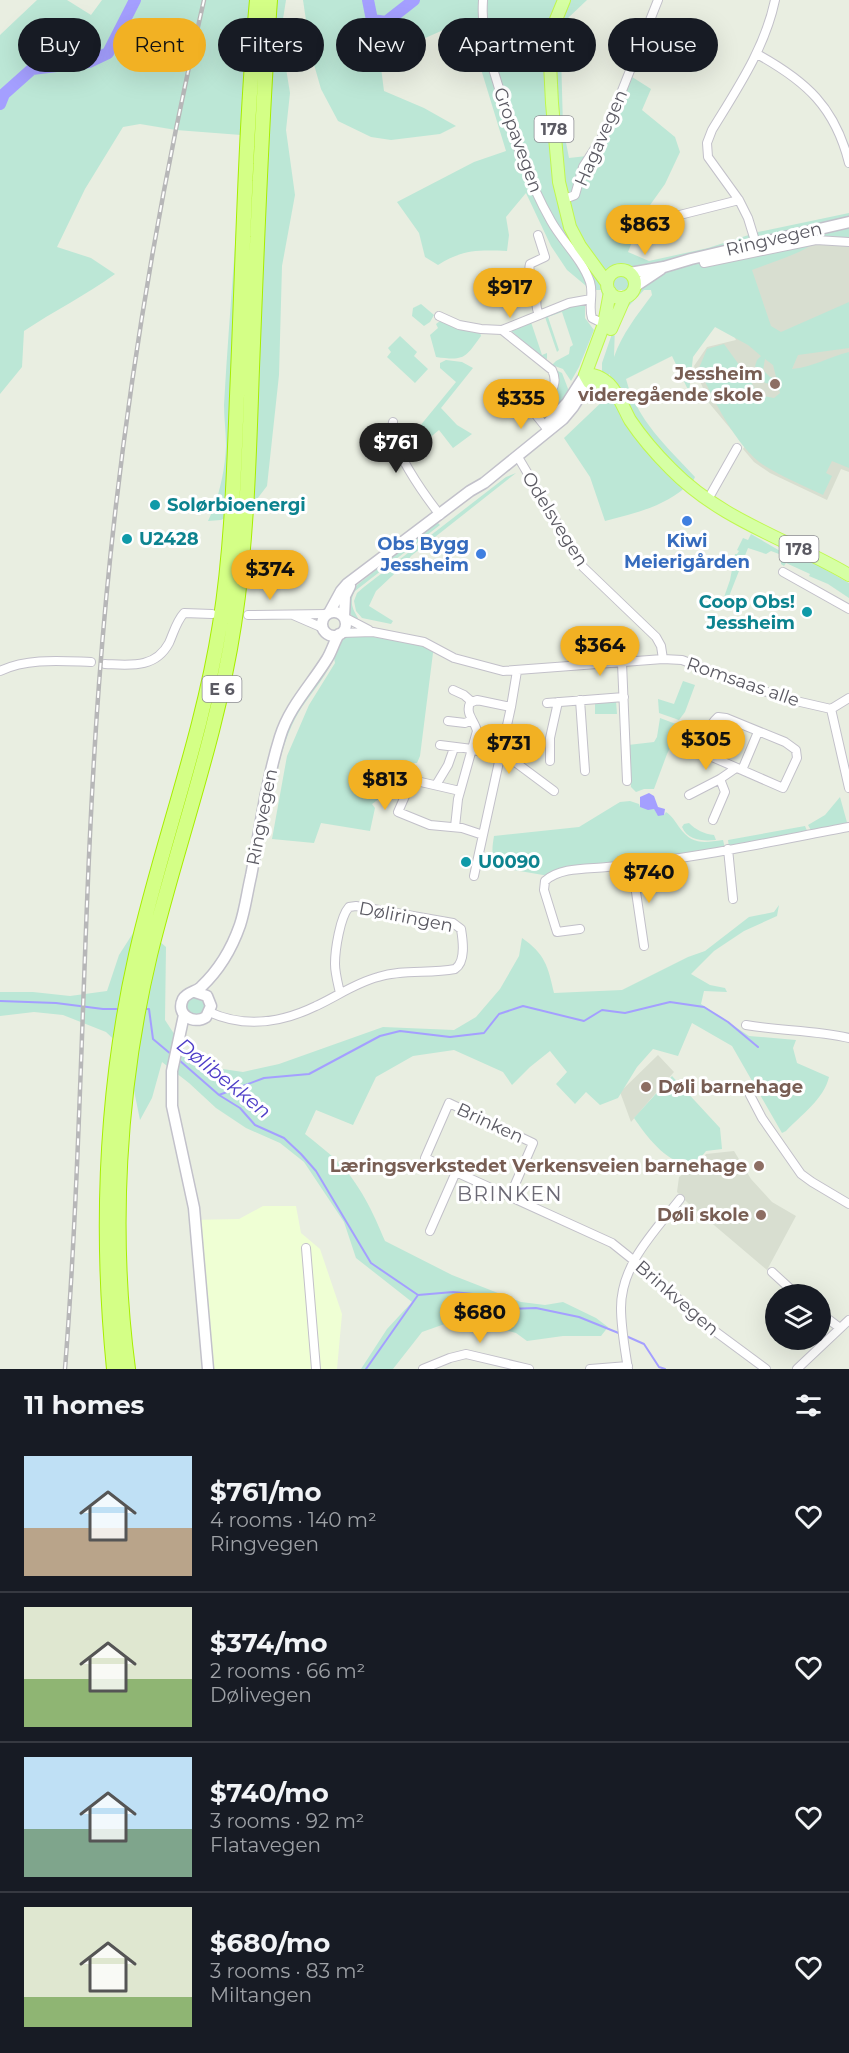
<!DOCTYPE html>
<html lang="en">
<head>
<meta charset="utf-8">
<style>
	:root { --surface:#171b24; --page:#20242c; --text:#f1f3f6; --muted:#9ea1a6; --line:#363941; --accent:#f2b123 }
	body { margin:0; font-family:Montserrat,sans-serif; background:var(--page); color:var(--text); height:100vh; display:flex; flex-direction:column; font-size:22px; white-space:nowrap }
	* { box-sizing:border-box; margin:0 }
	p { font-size:20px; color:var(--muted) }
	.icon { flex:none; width:33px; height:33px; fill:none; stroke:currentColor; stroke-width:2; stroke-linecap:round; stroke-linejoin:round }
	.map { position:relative; height:1369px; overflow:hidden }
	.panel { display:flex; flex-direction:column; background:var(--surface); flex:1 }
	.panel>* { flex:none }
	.guide { position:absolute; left:18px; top:18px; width:813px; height:54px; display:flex; gap:12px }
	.fabs { position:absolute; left:765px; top:1284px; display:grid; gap:12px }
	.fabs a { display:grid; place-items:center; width:66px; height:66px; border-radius:50%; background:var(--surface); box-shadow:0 6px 24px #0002; font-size:30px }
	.price { position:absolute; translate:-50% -51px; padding:0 14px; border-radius:21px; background:var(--accent); color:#111; font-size:20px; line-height:39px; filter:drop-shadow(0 2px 3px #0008) }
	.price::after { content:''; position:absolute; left:50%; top:36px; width:18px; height:14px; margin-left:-9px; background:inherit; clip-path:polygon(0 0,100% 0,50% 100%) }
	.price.on { background:#222; color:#fff }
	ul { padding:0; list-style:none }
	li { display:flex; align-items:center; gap:18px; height:150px; padding:0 24px }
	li+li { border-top:2px solid var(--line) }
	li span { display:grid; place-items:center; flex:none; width:168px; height:120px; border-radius:0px; color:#555 }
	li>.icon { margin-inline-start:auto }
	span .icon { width:72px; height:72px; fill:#fffc; stroke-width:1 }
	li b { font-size:26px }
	h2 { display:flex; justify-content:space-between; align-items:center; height:72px; padding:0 24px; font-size:26px }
	.tag { padding:0 21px; border-radius:27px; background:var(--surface); box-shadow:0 6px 24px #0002; font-size:21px; line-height:54px }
	.tag.on { background:var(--accent); color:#111 }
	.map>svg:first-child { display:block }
</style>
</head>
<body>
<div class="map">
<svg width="849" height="1369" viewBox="0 0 849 1369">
	<rect width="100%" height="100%" fill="#e9eee1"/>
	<path fill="#efffd4" d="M263 1206H296L301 1233 320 1249 342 1314 337 1369H203L189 1220 239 1219Z"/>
	<path fill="#d8ded0" d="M814 238H849V472L841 469 827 500 770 473 754 462 743 449 745 446 709 403 694 366 707 347 736 340 702 267Z
		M658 1055 674 1072 631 1122 620 1092Z
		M734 1151 751 1179 772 1202 796 1216 767 1270 688 1203 677 1192 679 1177 702 1160 706 1154Z"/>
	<path fill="#bce7d6" d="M37 0H67L91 15 102 0H286L283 19 284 56 290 93 286 130 295 195 282 266 279 375 267 486 254 503 221 520 208 521C219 498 225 471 226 446 226 432 224 418 224 405 229 315 238 225 241 135L176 130 140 124 123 127 85 189 57 247 91 258 115 274C86 295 54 311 24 331L22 367 0 394V35Z
		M303 0H587L568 18 561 54 563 127 569 158 587 156 605 125 617 90 629 75 651 89 642 110 675 137 680 152 665 184 643 215 628 252 649 261 708 248 758 232 849 213V238L825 236C804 253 778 260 752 270L771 326 781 332 849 302V348L798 355 792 369C813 367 829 357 849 352V468L832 461 826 473 832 476 823 495C804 486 783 477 765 466 738 450 711 396 699 368L707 349 724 344 750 380 758 395 774 398 780 393 773 365 765 359 763 370 770 377 775 378 771 384 765 383 755 366 757 360 761 356 748 345 715 327 693 357 689 392 672 356 626 379C636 419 668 448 695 477L693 481 708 493 690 483C667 506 636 513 605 521L590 477 564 438 608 396 610 374 605 378 602 371V363L615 325 614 357C622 334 637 315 652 295L651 290H644L624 311 628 301 637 290H605L604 302 601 290H591L567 270 551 246 526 193 506 217 509 235 507 251C479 250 463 249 438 265L425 257 419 233 397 202 474 162 506 151 466 20 398 50 380 60 384 91 424 108 456 126 440 134 391 140 371 137 338 121 321 89 311 54Z
		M582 303 585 305V318L594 330 579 367 571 381 563 369 552 365 556 361 569 354 570 347 573 345 562 312 548 317 559 350 557 352 545 317 542 316 572 305Z
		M421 304 434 315 430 322 424 326 412 316 413 308Z
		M440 321 480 332 481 336C465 358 465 361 436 357L430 335 438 328 436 324Z
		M531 322 542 355 547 353V359L542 358 508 328Z
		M400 336 417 352 414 356 428 369 415 383 387 357 391 352 388 348Z
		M446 360 462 362 473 368 441 408 457 425 472 434 453 448 439 430 421 445 415 432 456 382 440 368V363Z
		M556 370 562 373 570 394 545 420 540 417V412C550 397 564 390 556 370Z
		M516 473 411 556 407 562 376 591 369 606 393 621 391 624 362 618 356 611 354 601 357 593 364 587 506 477Z
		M437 522 440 525 355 591C349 601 352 608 358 618L357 621C346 612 345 601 352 589Z
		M751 534 782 552 779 554 771 551 766 554 748 548 726 604 723 600 730 580 735 554H737L739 551 737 550 743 538 748 540Z
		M786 552 816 564 849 583V598L828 584 809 576 810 574 786 563 784 566 781 564V558Z
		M329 632 372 635 373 637 434 645 420 756 417 763H408L402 760 380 776V798L372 804 375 808 370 831 321 823 314 843 272 839 287 756 309 705 335 663 334 658C324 682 303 700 292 725 275 762 271 811 262 851H260L279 754 294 713 333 649Z
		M683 681 695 685 685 712 679 720 659 713 658 699 674 704Z
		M616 701 617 714H595V703Z
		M660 718 676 724V736L667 754 654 789H644L636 792 631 787 628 745 654 742 657 737Z
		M840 797 848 826 812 832 808 825 825 815Z
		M630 801 639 804 640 807 654 808 657 814 664 815 666 812C672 816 675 821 679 827 692 845 703 843 723 840L725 848 549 876 497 867C491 855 492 849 494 836L579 827 620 802Z
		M689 823C696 830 704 834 714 835L716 840C703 841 688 841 682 827L684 824Z
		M805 826 808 833 729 847 728 840Z
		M779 905 777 916 744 931 714 951 691 974 710 985 725 988 727 992 704 991 701 1004 749 1036 796 1040 793 1048 797 1063 829 1077C824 1099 801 1115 786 1131L782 1133 732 1046 692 1023 678 1056 653 1049 637 1067 618 1098 600 1105 586 1092 575 1104 556 1084 567 1072 550 1051 530 1067 512 1085 503 1072 454 1050 413 1056 376 1077 353 1125 316 1110 305 1134C316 1143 327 1151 337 1161 359 1182 374 1214 385 1241L452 1275 521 1302 545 1305 563 1302 596 1318 608 1327 601 1336H563L527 1341 516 1333 489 1325 473 1314 422 1332 393 1369H361L387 1329 412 1302 356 1258 344 1222 304 1162 280 1143 246 1128 216 1108 189 1083 162 1062 152 1098 140 1120 126 1051 106 1032 63 1015 34 1012 0 1016V992H33L70 996 107 991 119 955 135 930 150 933 166 947 165 1020 184 1049 216 1068 243 1072 279 1064 383 1027 454 1030 476 1017 500 989 519 956 522 938C545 954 548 966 554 993L622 990 688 957 705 951 749 917 774 912Z
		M187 1006a9 9 0 1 1 18 0a9 9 0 1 1-18 0Z
		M672 1076 720 1128 722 1149 706 1151C682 1184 649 1140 634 1118Z"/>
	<path fill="#a49fff" d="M649 793 654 796 658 807 665 809 664 815 658 816 654 809 648 810 640 807V797Z"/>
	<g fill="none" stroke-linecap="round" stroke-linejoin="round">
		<path stroke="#a49fff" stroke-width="2" d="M0 1001 56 1003 103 1009H120
			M143 1009H149L153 1039 172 1055
			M179 1060 219 1095 240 1108 255 1125 284 1138 301 1154 316 1171 371 1263 418 1295
			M219 1095 264 1078 309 1074 380 1036 400 1031 450 1037 484 1033 499 1014 523 1006 584 1021 602 1010 625 1013 670 1002 704 1007 728 1022 758 1047
			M626 1336 644 1344 659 1367 665 1369
			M366 1369 418 1295 453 1292 473 1294 507 1309 536 1308 579 1317 621 1334"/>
		<path stroke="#a49fff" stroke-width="12" d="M368 0 372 20 386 22 414 0
			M0 104 4 94 32 69 89 62 108 53 135 0"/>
		<g stroke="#c2c0c9" stroke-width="10">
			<path id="street" d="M483 0C481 35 488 52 498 85 512 132 526 177 551 221 562 241 582 259 590 282 594 294 588 306 592 318L606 325
				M757 54C806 81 835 107 849 163
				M562 200 575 195 583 167 606 131 658 0
				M656 221 739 200
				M538 235 545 257 530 264C527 275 535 284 536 294 537 303 535 307 539 314
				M756 244 748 218 739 200 708 157 707 143 712 130C737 89 765 48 775 0
				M702 256 704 263 816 240 849 242
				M439 316 459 325 481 329 502 330 552 370C562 390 541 397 536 415L548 430
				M502 330 569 303 591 299
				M393 422C387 444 426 497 440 515
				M518 457 583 567 656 637 661 646 663 659
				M707 501 737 448
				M783 572 849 609
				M248 615 327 614
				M293 615 323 628
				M344 617 369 630
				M341 633 373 632 424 642 454 658 503 671 663 659 682 660 783 698 831 709
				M622 663 627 781
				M105 664C130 665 155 669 169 643 174 632 176 622 184 613L212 614
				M0 671C28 658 60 661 91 662
				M453 690 464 695 472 702
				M580 700 585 771
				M547 703 624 697
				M831 709 849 788
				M831 709 849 698
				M718 717 726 718 785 742 796 750 797 758 783 788 703 753C703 741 709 725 718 717Z
				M448 721 465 723 472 720
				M440 745 472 749 500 759
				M501 756 511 759 554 791
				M550 761V738L558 702
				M742 770 758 732
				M436 785 448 765 454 748
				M460 791 412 780 398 812 430 825 462 828 483 835
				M689 795 720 779 736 768
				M713 820 725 792 720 779
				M455 827 458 799 477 731C475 721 465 714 470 703L477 700 511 707
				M728 849 733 899
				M632 865 644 946
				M474 876 511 707 517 671
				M580 929 557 932 544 890 545 881C560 867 588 869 607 867 688 860 769 842 849 827
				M209 1012C244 1028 281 1023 316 1006 336 997 355 983 378 977 403 969 429 974 455 969 466 962 463 941 461 929L453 923 356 906 349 907C340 917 335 950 335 964 335 973 338 984 340 993
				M746 1025C781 1031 815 1030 849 1038
				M750 1095 762 1118 801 1174 812 1182 849 1204
				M510 1196 533 1143 449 1103 425 1158 612 1243 642 1267 712 1329 766 1369
				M430 1231 456 1172
				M306 1248 316 1369
				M772 1272 796 1294
				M820 1313 840 1328
				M423 1369 450 1358 466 1354 529 1369
				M590 1369 628 1366
				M628 1369C625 1349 621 1328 621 1308 621 1264 655 1231 680 1199
				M797 1369 849 1320"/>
		</g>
		<g stroke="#c2c1ca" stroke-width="13">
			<path id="secondary" d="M630 273 664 267 691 259 849 222
				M634 287 661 269
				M547 424 567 403 585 375
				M322 624a12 12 0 1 1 24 0a12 12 0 1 1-24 0Z
				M329 613 341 591 347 584 470 491 484 483 563 419 573 407 593 375
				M344 617 345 596 350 586
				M195 992 207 996 211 1006 206 1017C194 1025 175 1015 183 999 187 992 196 992 201 987 218 971 232 948 240 925 245 910 247 893 251 876 260 830 266 782 280 737 289 707 311 685 327 659 332 651 334 642 339 634
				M184 1015 172 1071V1106L194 1208 208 1369"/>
		</g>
		<g stroke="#c0f84f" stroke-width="14">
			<path id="primary" d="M564 0 555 22 550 63 552 103 559 182 570 227 580 246 607 283
				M607 284a14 14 0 1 1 28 0a14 14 0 1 1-28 0Z
				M611 329 625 297
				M585 375C595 374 601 377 609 384 618 393 624 409 630 420 642 438 656 454 671 469 722 521 788 539 849 575
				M585 375 604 324 610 292
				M585 375 589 382 613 393"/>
		</g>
		<g stroke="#a7ee00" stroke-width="16">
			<path id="highway" d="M114 1369C100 1228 105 1093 136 955 161 844 202 738 220 624 232 549 234 472 237 396 243 264 245 132 257 0
				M128 1369C110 1232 118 1089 150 955 177 844 217 737 234 625 247 540 249 454 252 368 257 245 261 123 270 0"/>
		</g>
		<use href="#street" stroke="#fff" stroke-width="8"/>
		<use href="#secondary" stroke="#fff" stroke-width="10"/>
		<use href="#primary" stroke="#d6ffa4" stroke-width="12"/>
		<use href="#highway" stroke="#d4ff86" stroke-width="14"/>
		<g stroke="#b7b7b8" stroke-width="4.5">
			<path id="rail" d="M65 1369C83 1141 82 912 99 684 116 453 152 225 204 0"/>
		</g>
		<use href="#rail" stroke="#fff" stroke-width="2" stroke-dasharray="7" stroke-linecap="butt"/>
	</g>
	<g fill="#8d6e63" stroke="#fff" stroke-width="2">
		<circle cx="775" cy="384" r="6"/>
		<circle cx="646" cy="1087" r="6"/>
		<circle cx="759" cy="1166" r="6"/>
		<circle cx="761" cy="1215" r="6"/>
	</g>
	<g fill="#0f9aa8" stroke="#fff" stroke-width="2">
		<circle cx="155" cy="505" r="6"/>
		<circle cx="127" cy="539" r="6"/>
		<circle cx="807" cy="612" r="6"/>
		<circle cx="466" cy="862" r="6"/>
	</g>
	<g fill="#3f7fe0" stroke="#fff" stroke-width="2">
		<circle cx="687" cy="521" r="6"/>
		<circle cx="481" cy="554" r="6"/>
	</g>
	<g text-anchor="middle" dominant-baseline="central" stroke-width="6" stroke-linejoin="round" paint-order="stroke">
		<g fill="#fff" stroke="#8c8c92" stroke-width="1.5">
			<rect x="534.5" y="116" width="39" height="26" rx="4.5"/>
			<rect x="779.5" y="536" width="39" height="26" rx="4.5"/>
			<rect x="202.5" y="676" width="39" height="26" rx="4.5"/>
		</g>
		<g font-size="16" font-weight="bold" fill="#5b5a63">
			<text x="554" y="129">178</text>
			<text x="799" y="549">178</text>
			<text x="222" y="689">E 6</text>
		</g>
		<g font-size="18" fill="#5b5a63" stroke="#fff">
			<text transform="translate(601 138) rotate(-66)">Hagavegen</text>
			<text transform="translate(518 140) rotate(70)">Gropavegen</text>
			<text transform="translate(774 239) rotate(-13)">Ringvegen</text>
			<text transform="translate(555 519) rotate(58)">Odelsvegen</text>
			<text transform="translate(743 682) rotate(19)">Romsaas alle</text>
			<text transform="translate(262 817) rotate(-79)">Ringvegen</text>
			<text transform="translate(406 917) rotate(11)">Døliringen</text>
			<text transform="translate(490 1123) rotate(25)">Brinken</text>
			<text transform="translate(677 1298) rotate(41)">Brinkvegen</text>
		</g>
		<g font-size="18" font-weight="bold" fill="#785e54" stroke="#fff" text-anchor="end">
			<text x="763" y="374">Jessheim<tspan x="763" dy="21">videregående skole</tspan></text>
			<text x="658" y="1087" text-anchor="start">Døli barnehage</text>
			<text x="747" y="1166">Læringsverkstedet Verkensveien barnehage</text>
			<text x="749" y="1215">Døli skole</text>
		</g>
		<g font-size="18" font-weight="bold" fill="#0d838f" stroke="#fff" text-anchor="start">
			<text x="167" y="505">Solørbioenergi</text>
			<text x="139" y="539">U2428</text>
			<text x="795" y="602" text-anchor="end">Coop Obs!<tspan x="795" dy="21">Jessheim</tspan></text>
			<text x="478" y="862">U0090</text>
		</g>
		<g font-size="18" font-weight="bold" fill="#366cbe" stroke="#fff">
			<text x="687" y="541">Kiwi<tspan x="687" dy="21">Meierigården</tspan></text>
			<text x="469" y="544" text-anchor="end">Obs Bygg<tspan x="469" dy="21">Jessheim</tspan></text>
		</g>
		<g font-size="20" font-style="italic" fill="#4d3cc8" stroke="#fff">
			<text transform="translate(224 1078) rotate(39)">Dølibekken</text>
		</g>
		<g font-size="20" letter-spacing="1.5" fill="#6c6a75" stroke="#fff">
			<text x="510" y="1194">BRINKEN</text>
		</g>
	</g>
</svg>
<div class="fabs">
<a><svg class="icon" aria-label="layers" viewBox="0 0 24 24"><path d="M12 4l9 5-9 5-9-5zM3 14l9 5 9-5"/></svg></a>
</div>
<b class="price" style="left:645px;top:256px">$863</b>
<b class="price" style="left:510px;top:319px">$917</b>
<b class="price" style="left:521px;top:430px">$335</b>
<b class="price on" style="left:396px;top:474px">$761</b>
<b class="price" style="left:270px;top:601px">$374</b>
<b class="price" style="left:600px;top:677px">$364</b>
<b class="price" style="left:706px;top:771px">$305</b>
<b class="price" style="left:509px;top:775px">$731</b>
<b class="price" style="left:385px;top:811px">$813</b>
<b class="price" style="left:649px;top:904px">$740</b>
<b class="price" style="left:480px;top:1344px">$680</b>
<div class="guide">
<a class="tag">Buy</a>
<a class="tag on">Rent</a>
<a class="tag">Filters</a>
<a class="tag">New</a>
<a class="tag">Apartment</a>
<a class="tag">House</a>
</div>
</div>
<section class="panel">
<h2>11 homes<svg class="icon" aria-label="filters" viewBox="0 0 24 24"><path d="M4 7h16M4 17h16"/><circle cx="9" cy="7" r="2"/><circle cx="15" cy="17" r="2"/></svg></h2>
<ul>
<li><span style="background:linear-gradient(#bfe0f5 60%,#b9a48a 0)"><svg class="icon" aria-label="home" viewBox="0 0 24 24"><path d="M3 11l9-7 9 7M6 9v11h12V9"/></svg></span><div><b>$761/mo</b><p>4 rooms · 140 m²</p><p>Ringvegen</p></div><svg class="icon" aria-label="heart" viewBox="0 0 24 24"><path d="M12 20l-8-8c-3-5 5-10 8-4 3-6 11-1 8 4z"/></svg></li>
<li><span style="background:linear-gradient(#dfe7d0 60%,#8fb573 0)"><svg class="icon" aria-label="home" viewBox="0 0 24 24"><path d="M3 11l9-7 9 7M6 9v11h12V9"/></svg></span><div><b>$374/mo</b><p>2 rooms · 66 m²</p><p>Dølivegen</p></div><svg class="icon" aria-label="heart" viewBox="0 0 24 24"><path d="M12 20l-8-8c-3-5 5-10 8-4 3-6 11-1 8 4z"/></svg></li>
<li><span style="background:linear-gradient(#bfe0f5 60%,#7fa58c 0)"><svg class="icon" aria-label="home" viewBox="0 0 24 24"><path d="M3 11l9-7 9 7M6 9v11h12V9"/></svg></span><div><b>$740/mo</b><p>3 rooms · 92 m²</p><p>Flatavegen</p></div><svg class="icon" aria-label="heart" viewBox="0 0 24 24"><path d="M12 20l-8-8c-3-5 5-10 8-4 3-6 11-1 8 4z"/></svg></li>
<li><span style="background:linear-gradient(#dfe7d0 75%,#8fb573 0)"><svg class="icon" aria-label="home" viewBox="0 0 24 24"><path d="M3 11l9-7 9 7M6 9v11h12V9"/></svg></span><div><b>$680/mo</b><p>3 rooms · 83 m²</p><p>Miltangen</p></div><svg class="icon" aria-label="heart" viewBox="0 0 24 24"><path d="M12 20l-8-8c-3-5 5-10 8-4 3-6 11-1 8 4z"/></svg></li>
</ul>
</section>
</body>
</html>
